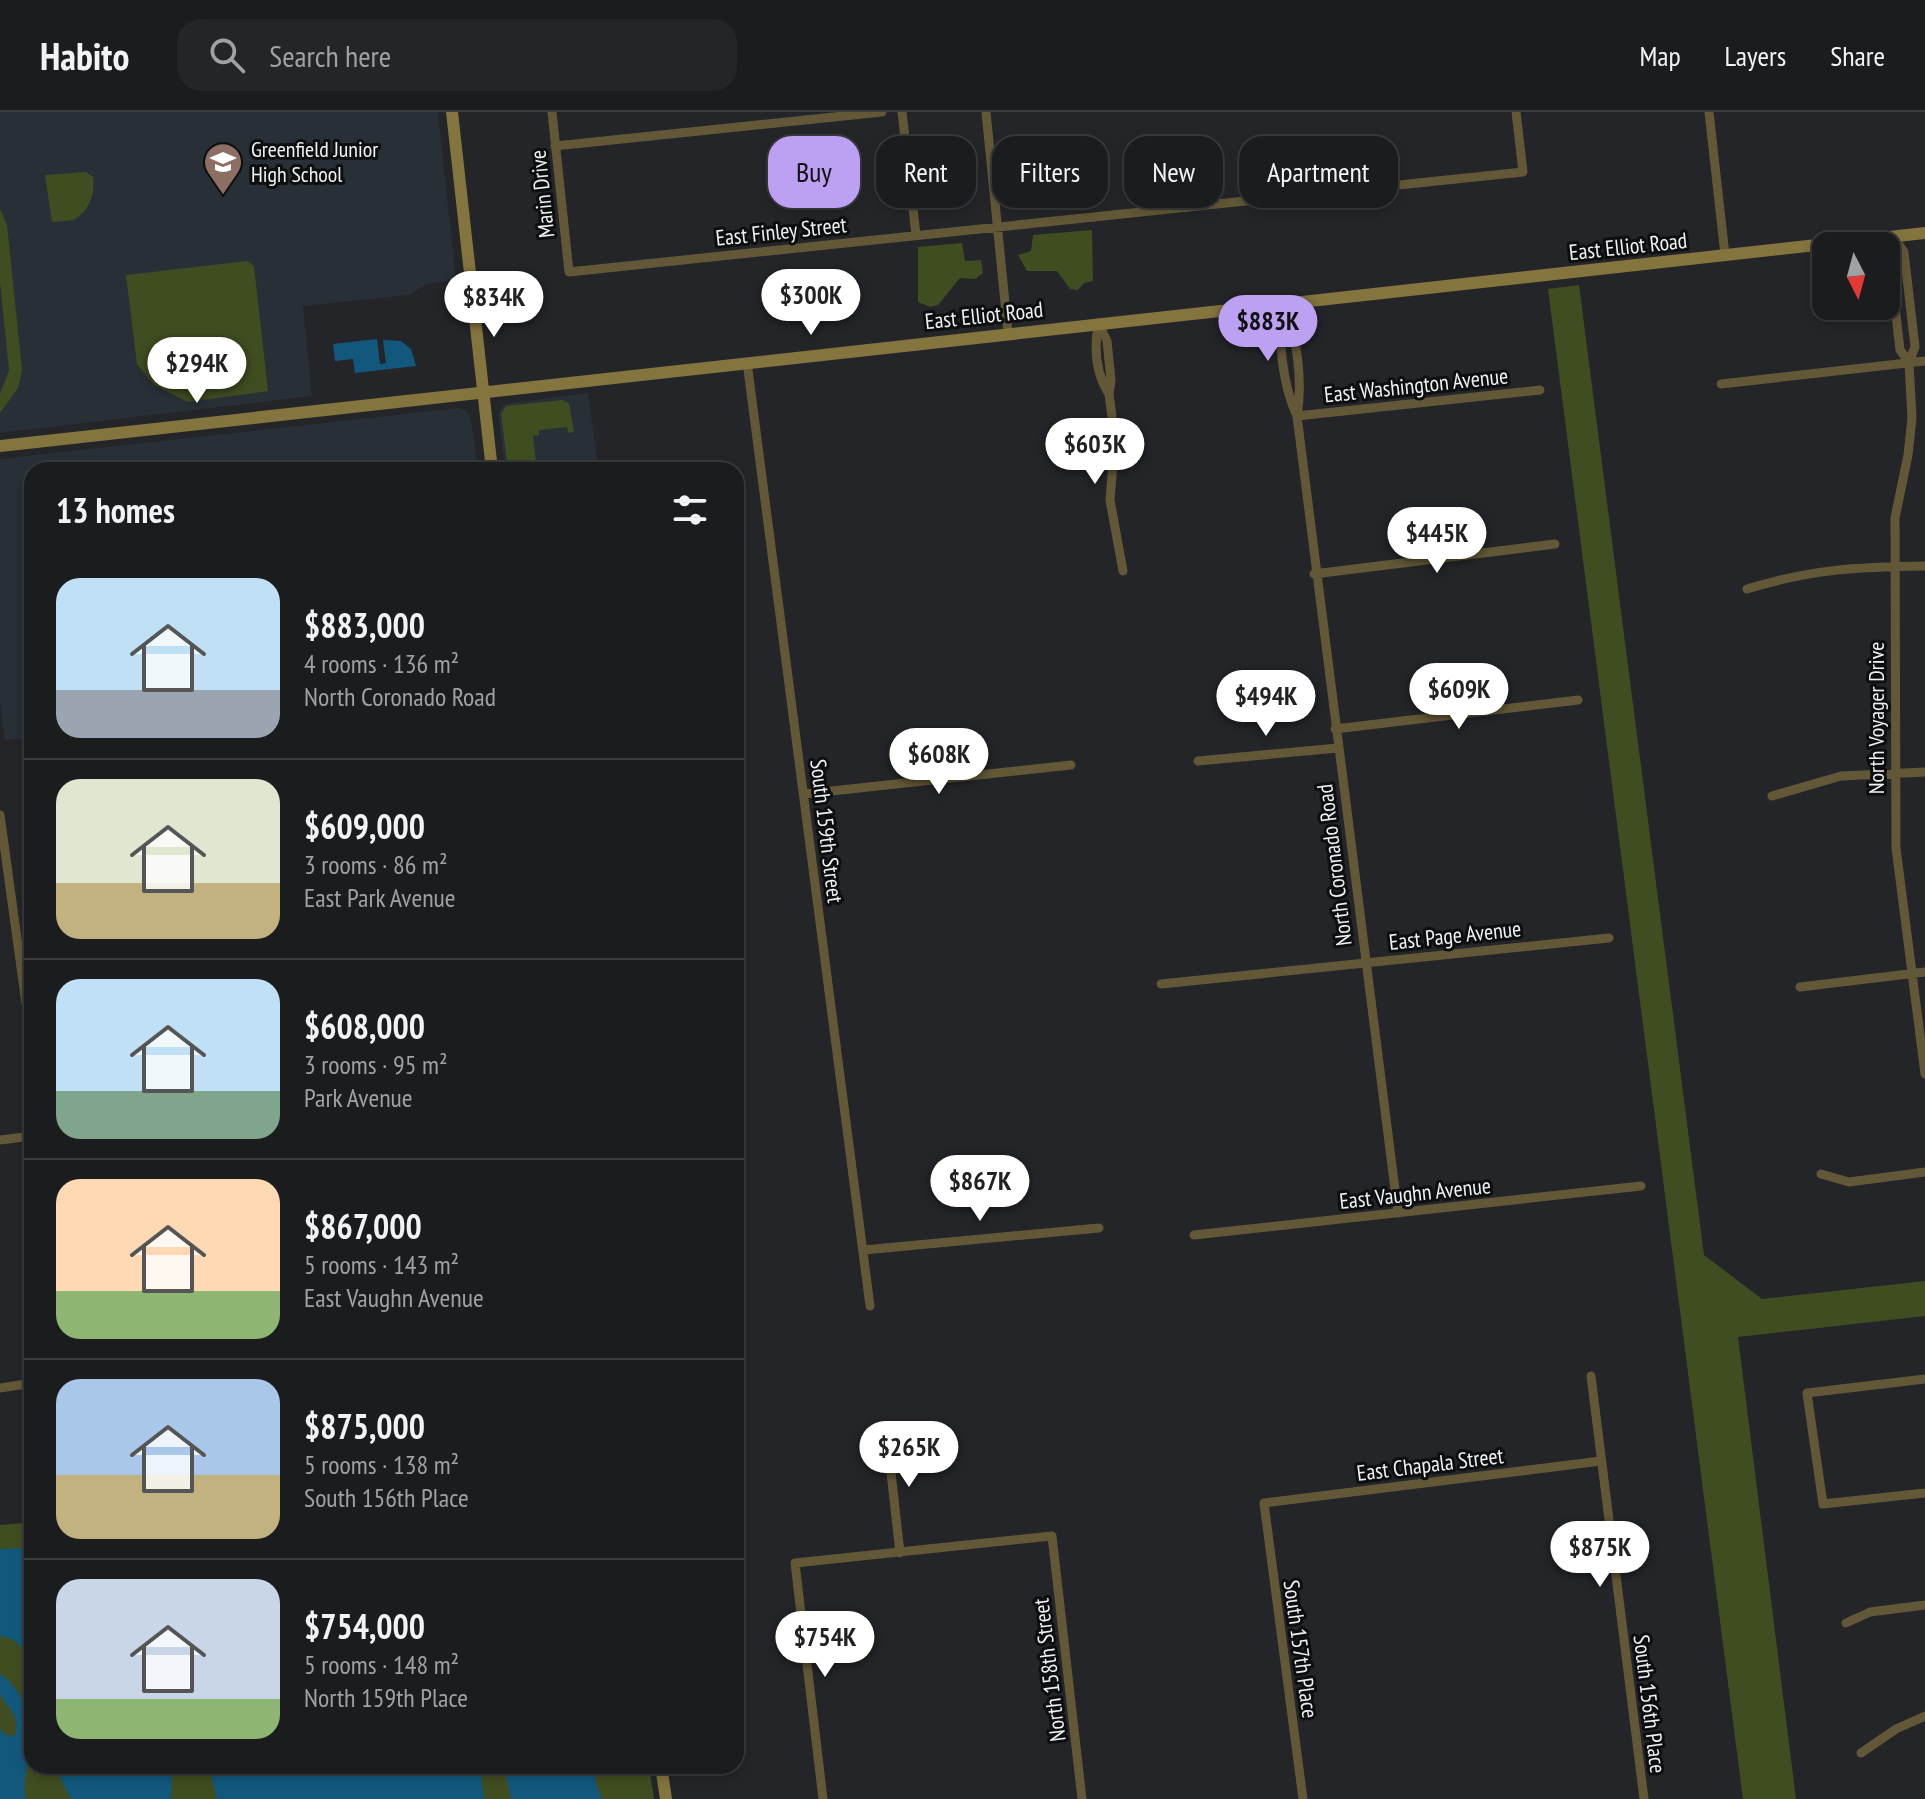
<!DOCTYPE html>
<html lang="en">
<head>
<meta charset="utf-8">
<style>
	:root { --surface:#1a1c1e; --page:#232527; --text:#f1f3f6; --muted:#9fa1a4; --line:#383a3c; --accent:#bca0f2 }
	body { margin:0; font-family:"PT Sans Narrow",sans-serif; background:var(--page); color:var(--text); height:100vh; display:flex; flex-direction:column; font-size:30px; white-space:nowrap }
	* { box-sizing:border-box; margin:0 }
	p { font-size:26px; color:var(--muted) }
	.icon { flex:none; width:44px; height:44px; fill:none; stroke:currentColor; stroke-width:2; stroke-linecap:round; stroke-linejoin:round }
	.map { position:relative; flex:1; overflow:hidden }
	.sheet { position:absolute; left:24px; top:350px; width:720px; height:1312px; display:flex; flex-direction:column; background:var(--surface); border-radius:24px; box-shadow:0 4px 12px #0003,0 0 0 2px var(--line) }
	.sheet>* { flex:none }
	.banner { position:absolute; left:768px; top:24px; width:760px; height:72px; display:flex; gap:16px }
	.needle { width:52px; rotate:174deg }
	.fabs { position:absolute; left:1812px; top:120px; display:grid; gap:16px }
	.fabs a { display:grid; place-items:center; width:88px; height:88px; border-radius:16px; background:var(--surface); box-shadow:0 4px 12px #0003,0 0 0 2px var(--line); font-size:40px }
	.price { position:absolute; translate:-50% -68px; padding:0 18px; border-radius:28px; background:#fff; color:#222; font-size:26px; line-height:52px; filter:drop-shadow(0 2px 4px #0008) }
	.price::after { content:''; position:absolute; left:50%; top:48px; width:24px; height:18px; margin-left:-12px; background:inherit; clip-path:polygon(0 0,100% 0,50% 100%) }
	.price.on { background:var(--accent); color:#111 }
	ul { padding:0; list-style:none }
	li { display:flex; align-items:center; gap:24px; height:200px; padding:0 32px }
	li+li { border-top:2px solid var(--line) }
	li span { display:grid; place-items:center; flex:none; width:224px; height:160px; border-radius:24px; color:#555 }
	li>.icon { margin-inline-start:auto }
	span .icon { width:96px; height:96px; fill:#fffc; stroke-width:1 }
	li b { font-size:34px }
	h2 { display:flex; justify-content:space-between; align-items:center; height:96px; padding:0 32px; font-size:34px }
	.pill { padding:0 28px; border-radius:24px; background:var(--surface); box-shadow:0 4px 12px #0003,0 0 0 2px var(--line); font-size:28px; line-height:72px }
	.pill.on { background:var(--accent); color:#111 }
	header { display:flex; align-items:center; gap:48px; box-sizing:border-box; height:112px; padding:0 40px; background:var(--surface); border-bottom:2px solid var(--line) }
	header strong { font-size:38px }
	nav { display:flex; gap:44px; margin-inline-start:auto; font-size:28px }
	.search { width:560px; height:72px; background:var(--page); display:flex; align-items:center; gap:20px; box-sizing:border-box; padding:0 28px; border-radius:24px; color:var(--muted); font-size:30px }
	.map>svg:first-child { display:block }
</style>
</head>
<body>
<header>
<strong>Habito</strong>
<div class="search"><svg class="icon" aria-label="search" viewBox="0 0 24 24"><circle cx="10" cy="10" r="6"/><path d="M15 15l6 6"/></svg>Search here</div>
<nav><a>Map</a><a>Layers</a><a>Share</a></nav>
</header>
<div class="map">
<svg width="1925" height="1687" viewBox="0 0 1925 1687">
	<rect width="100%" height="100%" fill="#232528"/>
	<path fill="#282f36" d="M0 0H438L456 168 426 172 410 183 303 194 312 284 0 321Z
		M588 281 599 358H505L498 302 503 292Z
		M458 296 466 298 471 308 478 358H32V626L5 628 0 590V347Z"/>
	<path fill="#404d20" d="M86 60 93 65C95 83 90 97 74 108L52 110 45 63Z
		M0 97 7 113 22 258 18 276 0 301V282L9 258 0 170Z
		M1092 118 1093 169 1084 171 1078 178 1070 177 1057 159H1027L1018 143 1031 139 1033 123Z
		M962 131 965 149 981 148 983 161 975 167 960 166 938 193 930 195 918 190V135Z
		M247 149 254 154 268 279 188 290 154 273 137 252 126 163Z
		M1579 173 1704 1143 1762 1187 1925 1169V1204L1738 1225 1796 1687H1743L1548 177Z
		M562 288 569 291 574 320 568 321 567 315 539 318V323L533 324 537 358H508L501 302 506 294Z
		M32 1410V1654H649L654 1687H0V1413Z"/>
	<path fill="#12587d" d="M377 227 380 252 386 251 383 228 401 229 411 237 416 254 355 261 353 247 335 249 333 232Z
		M32 1436V1543L12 1527 0 1524V1437Z
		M0 1562C22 1577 35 1609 31 1636 28 1653 22 1669 26 1687H0V1617L7 1624 15 1623C20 1602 9 1598 0 1583Z
		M57 1654H172L171 1687H71L57 1660Z
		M480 1654 484 1687H217L209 1655Z
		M504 1654H594L596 1672 602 1687H511Z"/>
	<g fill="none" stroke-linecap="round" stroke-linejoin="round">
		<path stroke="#625837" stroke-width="9" d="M552 0 569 160 1523 60 1516 0
			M902 0 916 123
			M986 0 1008 221
			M1709 0 1725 143
			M555 34 882 0
			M1893 125 1904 140 1915 235 1909 250 1912 306 1908 343 1895 406 1896 736 1925 962
			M1893 125 1889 141 1900 238 1909 250
			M1284 192C1297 224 1303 270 1297 304L1398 1101
			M1283 194C1277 227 1283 274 1297 304
			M1098 211 1107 229 1111 268 1109 282 1115 328 1110 388 1123 459
			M1098 213C1094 237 1096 262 1109 282
			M747 250 870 1194
			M1721 272 1925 249
			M1297 304 1540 278
			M1314 462 1555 432
			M1747 477C1812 457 1858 455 1925 454
			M1335 617 1578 588
			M1198 649 1338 636
			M804 682 1071 653
			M1772 684 1841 664 1925 660
			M0 703 32 935
			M1161 872 1609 826
			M1800 875 1925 860
			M0 1028 32 1024
			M1821 1062 1849 1070 1925 1060
			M1194 1123 1641 1074
			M864 1138 1099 1116
			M1591 1264 1644 1687
			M1925 1267 1807 1281 1823 1392 1925 1381
			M0 1276 32 1271
			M886 1316 900 1441
			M1846 1511 1870 1500 1925 1493
			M1861 1641 1896 1617 1925 1604
			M823 1687 795 1451 1052 1424 1082 1687
			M1303 1687 1264 1391 1601 1349"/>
		<path stroke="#84743e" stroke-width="12" d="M452 0 492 358
			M0 334 1925 121
			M661 1654 666 1687"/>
	</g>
	<defs>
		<g id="school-pin" transform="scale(2)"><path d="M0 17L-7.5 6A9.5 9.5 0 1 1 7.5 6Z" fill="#8d6e63" stroke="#0d0e0f"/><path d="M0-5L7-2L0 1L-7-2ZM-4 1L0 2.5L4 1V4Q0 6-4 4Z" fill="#fff"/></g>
	</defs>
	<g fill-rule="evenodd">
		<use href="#school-pin" x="223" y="50"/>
	</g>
	<g text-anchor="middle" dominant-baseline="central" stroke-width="6" stroke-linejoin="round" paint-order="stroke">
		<g font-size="22" fill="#f0f1f3" stroke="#0d0e0f" text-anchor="start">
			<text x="251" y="37">Greenfield Junior<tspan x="251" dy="25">High School</tspan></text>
		</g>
		<g font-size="22" fill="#f0f1f3" stroke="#0d0e0f">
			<text transform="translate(542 82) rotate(-96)">Marin Drive</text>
			<text transform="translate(781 119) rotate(-6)">East Finley Street</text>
			<text transform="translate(1628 134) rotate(-6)">East Elliot Road</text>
			<text transform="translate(984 203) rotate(-6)">East Elliot Road</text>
			<text transform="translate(1416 273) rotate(-6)">East Washington Avenue</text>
			<text transform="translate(1876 606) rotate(-90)">North Voyager Drive</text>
			<text transform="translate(827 719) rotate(83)">South 159th Street</text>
			<text transform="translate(1334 753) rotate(-97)">North Coronado Road</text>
			<text transform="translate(1455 823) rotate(-6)">East Page Avenue</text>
			<text transform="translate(1415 1081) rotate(-6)">East Vaughn Avenue</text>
			<text transform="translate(1430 1352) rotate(-7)">East Chapala Street</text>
			<text transform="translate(1301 1537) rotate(82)">South 157th Place</text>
			<text transform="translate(1049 1558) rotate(-97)">North 158th Street</text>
			<text transform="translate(1650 1592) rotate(83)">South 156th Place</text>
		</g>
	</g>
</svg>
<div class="fabs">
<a><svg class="needle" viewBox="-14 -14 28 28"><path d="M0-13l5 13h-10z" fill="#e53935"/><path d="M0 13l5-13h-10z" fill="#9fa1a4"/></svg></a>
</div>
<b class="price" style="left:811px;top:225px">$300K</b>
<b class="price" style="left:494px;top:227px">$834K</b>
<b class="price on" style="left:1268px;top:251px">$883K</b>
<b class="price" style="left:197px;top:293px">$294K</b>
<b class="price" style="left:1095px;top:374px">$603K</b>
<b class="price" style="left:1437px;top:463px">$445K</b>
<b class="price" style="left:1459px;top:619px">$609K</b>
<b class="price" style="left:1266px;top:626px">$494K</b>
<b class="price" style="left:939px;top:684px">$608K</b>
<b class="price" style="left:980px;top:1111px">$867K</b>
<b class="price" style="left:909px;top:1377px">$265K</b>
<b class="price" style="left:1600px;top:1477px">$875K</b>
<b class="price" style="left:825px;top:1567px">$754K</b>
<div class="banner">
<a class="pill on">Buy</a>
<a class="pill">Rent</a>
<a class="pill">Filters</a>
<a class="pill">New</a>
<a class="pill">Apartment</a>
</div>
<section class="sheet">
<h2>13 homes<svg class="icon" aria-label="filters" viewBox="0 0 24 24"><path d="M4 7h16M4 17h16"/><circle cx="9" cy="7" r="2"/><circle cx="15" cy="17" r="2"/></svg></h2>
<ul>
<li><span style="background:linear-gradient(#bfe0f5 70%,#9aa5b1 0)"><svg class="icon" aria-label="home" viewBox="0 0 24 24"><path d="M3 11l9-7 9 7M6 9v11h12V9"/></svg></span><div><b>$883,000</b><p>4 rooms · 136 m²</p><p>North Coronado Road</p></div></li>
<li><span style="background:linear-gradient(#dfe7d0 65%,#c2b280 0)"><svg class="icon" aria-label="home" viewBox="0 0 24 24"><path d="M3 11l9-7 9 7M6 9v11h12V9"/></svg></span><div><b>$609,000</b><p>3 rooms · 86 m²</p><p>East Park Avenue</p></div></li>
<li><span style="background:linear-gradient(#bfe0f5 70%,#7fa58c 0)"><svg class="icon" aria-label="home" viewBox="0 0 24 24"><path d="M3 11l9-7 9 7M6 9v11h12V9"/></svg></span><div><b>$608,000</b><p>3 rooms · 95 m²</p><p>Park Avenue</p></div></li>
<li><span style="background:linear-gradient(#ffd9b3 70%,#8fb573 0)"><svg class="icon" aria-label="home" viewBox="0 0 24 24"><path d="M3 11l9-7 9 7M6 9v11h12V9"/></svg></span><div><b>$867,000</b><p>5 rooms · 143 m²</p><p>East Vaughn Avenue</p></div></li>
<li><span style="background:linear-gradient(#a9c7e8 60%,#c2b280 0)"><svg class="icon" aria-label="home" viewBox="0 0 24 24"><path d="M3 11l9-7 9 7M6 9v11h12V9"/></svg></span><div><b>$875,000</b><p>5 rooms · 138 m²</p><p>South 156th Place</p></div></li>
<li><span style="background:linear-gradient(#c9d6e8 75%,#8fb573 0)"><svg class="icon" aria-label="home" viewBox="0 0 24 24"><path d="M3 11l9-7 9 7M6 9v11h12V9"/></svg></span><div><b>$754,000</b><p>5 rooms · 148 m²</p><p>North 159th Place</p></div></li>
</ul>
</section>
</div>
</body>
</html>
